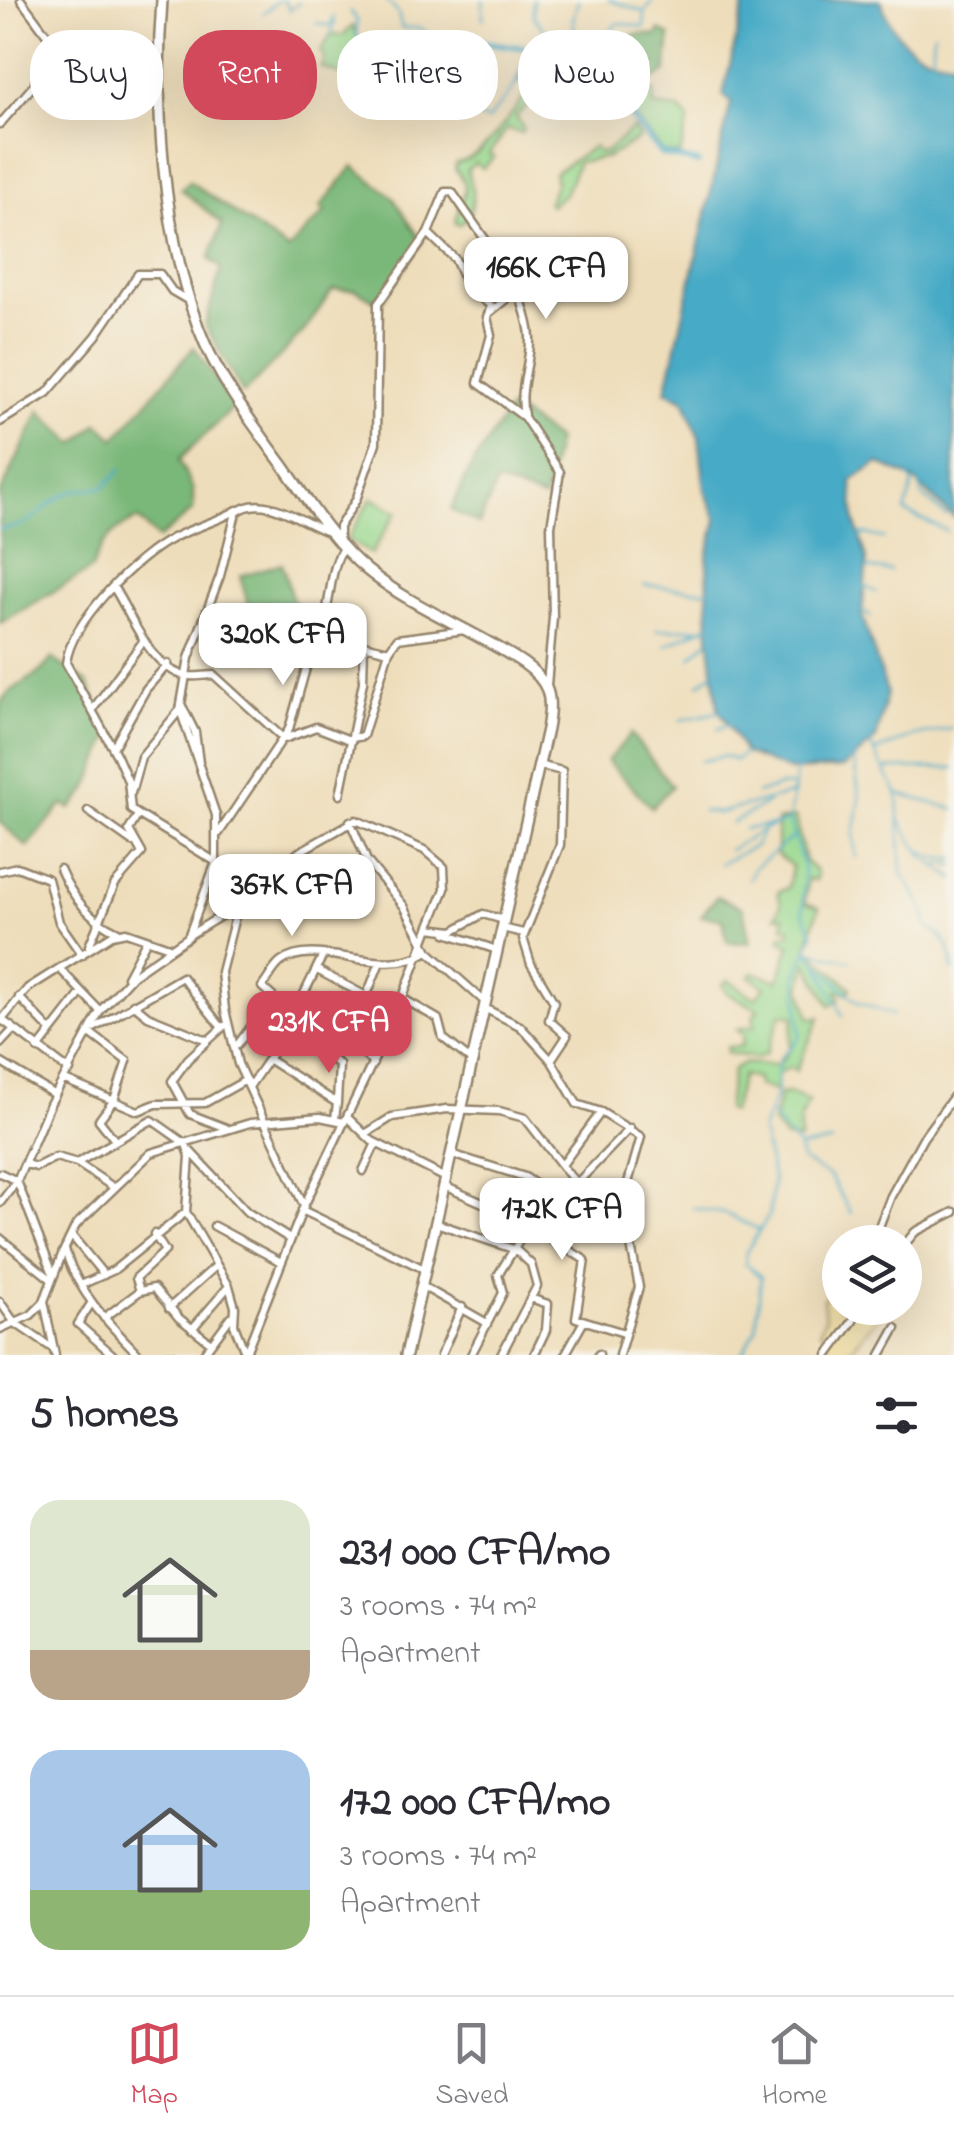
<!DOCTYPE html>
<html lang="en">
<head>
<meta charset="utf-8">
<style>
	:root { --surface:#fff; --page:#f7f7f7; --text:#2b2b33; --muted:#7c7c81; --line:#e1e1e2; --accent:#d1495b }
	body { margin:0; font-family:"Indie Flower",sans-serif; background:var(--page); color:var(--text); height:100vh; display:flex; flex-direction:column; font-size:38px; white-space:nowrap }
	* { box-sizing:border-box; margin:0 }
	p { font-size:32px; color:var(--muted) }
	.icon { flex:none; width:55px; height:55px; fill:none; stroke:currentColor; stroke-width:2; stroke-linecap:round; stroke-linejoin:round }
	.map { position:relative; height:1355px; overflow:hidden }
	.drawer { display:flex; flex-direction:column; background:var(--surface); flex:1 }
	.drawer>* { flex:none }
	.top-card { position:absolute; left:30px; top:30px; width:895px; height:90px; display:flex; gap:20px }
	.tools { position:absolute; left:822px; top:1225px; display:grid; gap:20px }
	.tools a { display:grid; place-items:center; width:100px; height:100px; border-radius:50%; background:var(--surface); box-shadow:0 10px 40px #0002; font-size:50px }
	.price { position:absolute; translate:-50% -85px; padding:0 22px; border-radius:20px; background:#fff; color:#222; font-size:32px; line-height:65px; filter:drop-shadow(0 2px 5px #0008) }
	.price::after { content:''; position:absolute; left:50%; top:60px; width:30px; height:22px; margin-left:-15px; background:inherit; clip-path:polygon(0 0,100% 0,50% 100%) }
	.price.on { background:var(--accent); color:#fff }
	ul { padding:0; list-style:none }
	li { display:flex; align-items:center; gap:30px; height:250px; padding:0 30px }
	li span { display:grid; place-items:center; flex:none; width:280px; height:200px; border-radius:30px; color:#555 }
	li>.icon { margin-inline-start:auto }
	span .icon { width:120px; height:120px; fill:#fffc; stroke-width:1 }
	li b { font-size:42px }
	h2 { display:flex; justify-content:space-between; align-items:center; height:120px; padding:0 30px; font-size:42px }
	.pill { padding:0 35px; border-radius:40px; background:var(--surface); box-shadow:0 10px 40px #0002; font-size:35px; line-height:90px }
	.pill.on { background:var(--accent); color:#fff }
	.menu { display:flex; justify-content:space-around; align-items:center; height:140px; border-top:2px solid var(--line); background:var(--surface); font-size:28px; color:var(--muted) }
	.menu a { display:grid; justify-items:center; gap:5px }
	.menu .on { color:var(--accent) }
	.map>svg:first-child { display:block }
</style>
</head>
<body>
<div class="map">
<svg width="954" height="1355" viewBox="0 0 954 1355">
	<rect width="100%" height="100%" fill="#f7f3e8"/>
	<filter id="ink" filterUnits="userSpaceOnUse"><feTurbulence type="fractalNoise" baseFrequency=".01" numOctaves="2"/><feDisplacementMap in="SourceGraphic" scale="20" xChannelSelector="R" yChannelSelector="G"/><feConvolveMatrix kernelMatrix="1 2 1 2 8 2 1 2 1" color-interpolation-filters="sRGB"/></filter>
	<filter id="wash" filterUnits="userSpaceOnUse"><feTurbulence type="fractalNoise" baseFrequency=".0048" numOctaves="4" result="noise"/><feDisplacementMap in="SourceGraphic" scale="40" xChannelSelector="R" yChannelSelector="G"/><feGaussianBlur stdDeviation="2.25" result="paint"/><feColorMatrix in="noise" values="0 0 0 0 0 0 0 0 0 0 0 0 0 0 0 0 0 1.4 0 .05"/><feComposite in="paint" operator="in"/></filter>
	<g filter="url(#wash)">
		<rect width="100%" height="100%" fill="#eeddba"/>
		<path fill="#98d88e" stroke="#6a8156" stroke-width="2.5" d="M353 26 359 41 382 58C356 88 357 79 322 68L325 58 321 51 331 35H343Z
			M573 56 583 66 566 75 564 89 549 98 542 92 516 116 524 129 521 133 507 129 489 154 494 157 483 168 475 163 467 170C474 190 478 211 459 225L455 223C458 202 476 189 455 169L456 163C485 160 512 110 533 86L519 82C528 61 552 57 573 56Z
			M629 86 654 90V106L679 109 689 119 680 155 663 152 611 89Z
			M633 128 640 138 608 157 578 162 565 193 551 205 548 203 556 182 554 173 594 146 598 153 607 151Z
			M372 498 397 512 371 554 347 539Z
			M795 817 805 861 817 872 816 880 808 879 805 903 819 907 807 948 851 988 848 994 837 991 840 1000 830 1005 807 963 801 988 810 1018 820 1017 796 1071 790 1067 778 1074 776 1091 758 1086 757 1079 742 1075 732 1112 726 1110 733 1069 744 1063 778 1065 789 1050 794 1016 781 1014 766 1054 756 1058 727 1053V1047L742 1046 744 1035 736 1029 755 1026 753 1016 759 1010 729 994 722 985 728 980 755 998 765 987 750 976 753 972 778 981 790 945 781 941 782 935 789 934 790 928 784 927V916H776L781 905 778 892 788 888 792 866 777 855V821Z
			M788 1093 809 1101 800 1119V1140L785 1138 773 1124 780 1094Z"/>
		<path fill="#7ab879" stroke="#5a714c" stroke-width="2.5" d="M660 30 670 36 666 72 651 81 597 70 601 53C619 42 634 28 656 36Z
			M353 166 392 196 422 242 380 304 356 290 333 289 305 330 243 394 205 325 221 268 209 259 222 224 181 189 189 181 288 250 325 212 321 207Z
			M194 347 234 407 179 460 193 490V510L158 539 138 519C113 529 99 544 92 569L0 623V494L40 411 75 444 98 423 115 439Z
			M511 407 557 440 544 499 497 482 479 524 451 510 470 468Z
			M282 563 302 632 259 643 240 576Z
			M52 658 88 683 110 736 87 790 71 809 63 804 27 847 0 822V703C15 682 38 680 52 658Z
			M631 734 672 786 652 808 607 761Z
			M717 896 743 908 750 943 727 942 723 919 701 916Z"/>
		<path fill="#eeda9e" stroke="#94825e" stroke-width="2.5" d="M840 1283V1308H872L878 1316 850 1351 858 1355H828L826 1336 820 1331 825 1317 823 1299Z"/>
		<path fill="#46aac6" stroke="#406a72" stroke-width="2.5" d="M745 0H881C893 39 914 58 954 61V518L912 478 878 463 852 481 855 521 867 559 862 615 887 692 876 739 843 768 790 771 745 753 718 708 709 636 707 557 717 520 705 491 699 438 684 399 666 391 731 102 723 95Z"/>
		<g fill="none" stroke-linecap="round" stroke-linejoin="round">
			<path stroke="#46aac6" stroke-width="2.5" d="M283 0 290 10 299 3
				M386 0 398 13 402 28H421L436 42
				M533 0V15L560 51
				M350 11 357 20V35L365 44
				M646 11 652 1
				M263 13 279 0
				M483 19V0
				M316 23 330 26 334 17
				M331 35 335 22
				M577 50 573 19 578 1
				M577 54 592 48 618 23 644 27 645 12 609 0
				M932 60 934 32
				M595 73 650 84
				M406 89 437 108 488 120 513 89 530 47
				M909 477 913 483 905 512 947 531
				M920 484 922 495 946 516
				M0 529C35 528 39 507 64 495 78 487 89 490 104 487L121 470
				M857 539 864 534 884 538
				M867 568 890 571
				M644 585 707 591
				M864 586 876 592
				M860 609 871 617
				M656 630 705 628
				M666 645 709 625
				M691 657 708 641
				M699 684 713 673
				M681 720 723 711
				M717 729 729 725
				M870 744 898 795 902 873 924 909 927 926C945 937 953 949 953 971
				M875 752 914 736 954 728
				M853 755 860 799 854 835 856 857
				M701 761 724 756 735 760 745 753
				M886 769 954 768
				M757 794 780 786 794 787
				M898 794 954 809
				M702 811 718 813 792 794
				M901 821C912 846 925 862 954 858
				M732 823 769 802
				M744 829 775 825
				M729 850 762 831
				M920 854 954 879
				M720 864 755 846 763 830 787 821
				M939 868 942 863 954 865
				M749 880 754 868 793 837
				M807 951 818 964 843 1016
				M809 951 851 961
				M818 964 856 1001 893 1015
				M770 1113 799 1148 802 1160 830 1177 851 1213
				M800 1148 832 1142
				M693 1208 726 1214 760 1230
				M741 1355 756 1329 761 1277 745 1264 746 1252 769 1216 773 1180 762 1130 776 1096 779 1059 800 1037 797 975 814 933 803 913 804 868 789 820 797 768"/>
			<path stroke="#46aac6" stroke-width="6" d="M436 42 473 41 581 55 661 154 698 163"/>
		</g>
	</g>
	<g filter="url(#ink)">
		<g fill="none" stroke-linecap="round" stroke-linejoin="round">
			<g stroke="#94846c" stroke-width="11">
				<path id="minor" d="M21 0 47 35 87 48 113 42 137 54 157 55
					M0 124 34 85 49 50 60 39
					M428 233 445 192H452L487 242 513 260C514 292 529 312 530 337 531 364 518 387 524 415
					M490 312 515 292
					M0 422 47 393 96 336 138 274H160L172 291 189 301
					M339 543V527L356 500 376 443 378 304 428 233 455 259 467 286 491 306 487 317 491 335 478 383 524 417 560 472 551 526 553 617 547 685
					M114 588C131 615 149 664 182 675 191 678 204 675 214 675L284 739 316 727 347 739 363 736 389 651
					M181 704 195 732 199 763
					M93 709 144 640
					M113 748 146 689 168 664
					M538 765 562 771 560 845 523 938 531 964 554 1002 549 1020 567 1036 551 1060 577 1104 601 1112 641 1137 616 1225
					M131 793 141 757 179 711
					M340 795 363 682 364 645 389 651 397 639 465 630
					M88 811 132 842
					M350 821 367 861 404 906 428 951 485 1002
					M219 833 289 729 315 636C333 618 326 574 343 548
					M216 862 131 810 128 781 117 756 66 663C71 621 136 557 173 538 194 527 217 522 237 510
					M60 869C72 897 89 919 118 932
					M0 871 17 867 48 879 59 922 82 955
					M502 928 523 933
					M446 933 497 950
					M188 936 237 906
					M89 946 115 884 142 853 129 830 138 815
					M60 969 100 1011
					M319 971 366 996
					M127 977 146 941
					M19 997 51 1031
					M402 998 438 1019 443 1038 472 1061
					M133 1004 148 1016 207 1040
					M298 1006 352 1040 373 1064
					M484 1008 520 1026 551 1060
					M359 1015 380 962
					M1 1019 70 1071
					M0 1022 28 988 112 935 126 932 172 948
					M224 1026 188 1059 172 1081 190 1114 226 1128
					M94 1028 182 977 222 1028
					M286 1030 339 1064 337 1103
					M90 1033 127 1061 114 1100 99 1120 114 1139
					M0 1044 14 1029
					M238 1044 273 997 262 987C268 980 273 968 281 962 317 936 383 981 428 951
					M38 1049 82 992
					M268 1059 337 1103 335 1119
					M0 1062 55 1095
					M65 1080 138 1111 156 1104 205 1103 246 1080
					M249 1087 282 1039 322 957
					M349 1119 372 1141 446 1178
					M365 1134 392 1117 447 1109 499 1111 525 1118 570 1176 630 1240 639 1287 619 1355
					M190 1151 247 1212 290 1239
					M451 1154 525 1177 571 1209
					M77 1163 113 1187
					M26 1164 36 1167 56 1157 77 1163 152 1120 186 1144 190 1156 186 1212 229 1286 235 1307 234 1325 244 1350
					M562 1165 601 1112
					M363 1171 376 1143
					M0 1173 17 1181 53 1274
					M577 1183 630 1128
					M444 1186 517 1218
					M537 1187 517 1218 585 1260 576 1318 624 1333
					M0 1203 17 1181 50 1104 100 1011 133 975 188 937 216 862V815L180 710 189 658 220 576 236 513C262 491 301 522 328 532
					M304 1206 238 1064 225 1010 221 972 238 905 299 852 356 820 424 850 444 867 445 889 429 928
					M302 1210 426 1270
					M436 1223 516 1250 531 1264 537 1286 501 1355
					M214 1226 281 1262
					M154 1234 165 1251 136 1278 140 1291 154 1288 179 1318 211 1343
					M72 1236 104 1275
					M0 1238 52 1280
					M873 1242 891 1196 923 1138 954 1096
					M905 1244 915 1232 954 1212
					M65 1249C76 1291 109 1324 139 1355
					M81 1285 114 1270 186 1212
					M422 1286 487 1323
					M533 1299 548 1304 546 1330 534 1355
					M0 1302 15 1323 52 1348
					M92 1302 78 1324 113 1355
					M169 1308 216 1266
					M104 1318 140 1291
					M0 1329 31 1315 44 1302
					M192 1329 229 1286
					M205 1352 231 1317
					M55 1355 44 1301 63 1252 76 1225 151 1153 250 1123 320 1117 344 1122
					M165 1355H172
					M245 1355 304 1206 398 1010 429 928 453 931 483 914 504 920
					M441 1355 462 1307
					M471 1355 503 1293 498 1275 529 1225
					M565 1355 584 1321
					M598 1355 599 1354
					M828 1355 853 1321 857 1308
					M881 1355 896 1328"/>
			</g>
			<g stroke="#94846c" stroke-width="14">
				<path id="tertiary" d="M162 0C154 103 162 230 199 329 217 377 252 423 282 464 309 502 331 540 367 570 414 609 473 629 523 663 550 682 553 697 547 729L406 1355"/>
			</g>
			<use href="#minor" stroke="#fff" stroke-width="6"/>
			<use href="#tertiary" stroke="#fff" stroke-width="9"/>
		</g>
	</g>
</svg>
<div class="tools">
<a><svg class="icon" aria-label="layers" viewBox="0 0 24 24"><path d="M12 4l9 5-9 5-9-5zM3 14l9 5 9-5"/></svg></a>
</div>
<b class="price" style="left:546px;top:322px">166K CFA</b>
<b class="price" style="left:283px;top:688px">320K CFA</b>
<b class="price" style="left:292px;top:939px">367K CFA</b>
<b class="price on" style="left:329px;top:1076px">231K CFA</b>
<b class="price" style="left:562px;top:1263px">172K CFA</b>
<div class="top-card">
<a class="pill">Buy</a>
<a class="pill on">Rent</a>
<a class="pill">Filters</a>
<a class="pill">New</a>
</div>
</div>
<section class="drawer">
<h2>5 homes<svg class="icon" aria-label="filters" viewBox="0 0 24 24"><path d="M4 7h16M4 17h16"/><circle cx="9" cy="7" r="2"/><circle cx="15" cy="17" r="2"/></svg></h2>
<ul>
<li><span style="background:linear-gradient(#dfe7d0 75%,#b9a48a 0)"><svg class="icon" aria-label="home" viewBox="0 0 24 24"><path d="M3 11l9-7 9 7M6 9v11h12V9"/></svg></span><div><b>231 000 CFA/mo</b><p>3 rooms · 74 m²</p><p>Apartment</p></div></li>
<li><span style="background:linear-gradient(#a9c7e8 70%,#8fb573 0)"><svg class="icon" aria-label="home" viewBox="0 0 24 24"><path d="M3 11l9-7 9 7M6 9v11h12V9"/></svg></span><div><b>172 000 CFA/mo</b><p>3 rooms · 74 m²</p><p>Apartment</p></div></li>
</ul>
</section>
<nav class="menu">
<a class="on"><svg class="icon" aria-label="map" viewBox="0 0 24 24"><path d="M3 6l6-2 6 2 6-2v14l-6 2-6-2-6 2zM9 4v14M15 6v14"/></svg>Map</a>
<a><svg class="icon" aria-label="saved" viewBox="0 0 24 24"><path d="M7 4h10v16l-5-4-5 4z"/></svg>Saved</a>
<a><svg class="icon" aria-label="home" viewBox="0 0 24 24"><path d="M3 11l9-7 9 7M6 9v11h12V9"/></svg>Home</a>
</nav>
</body>
</html>
